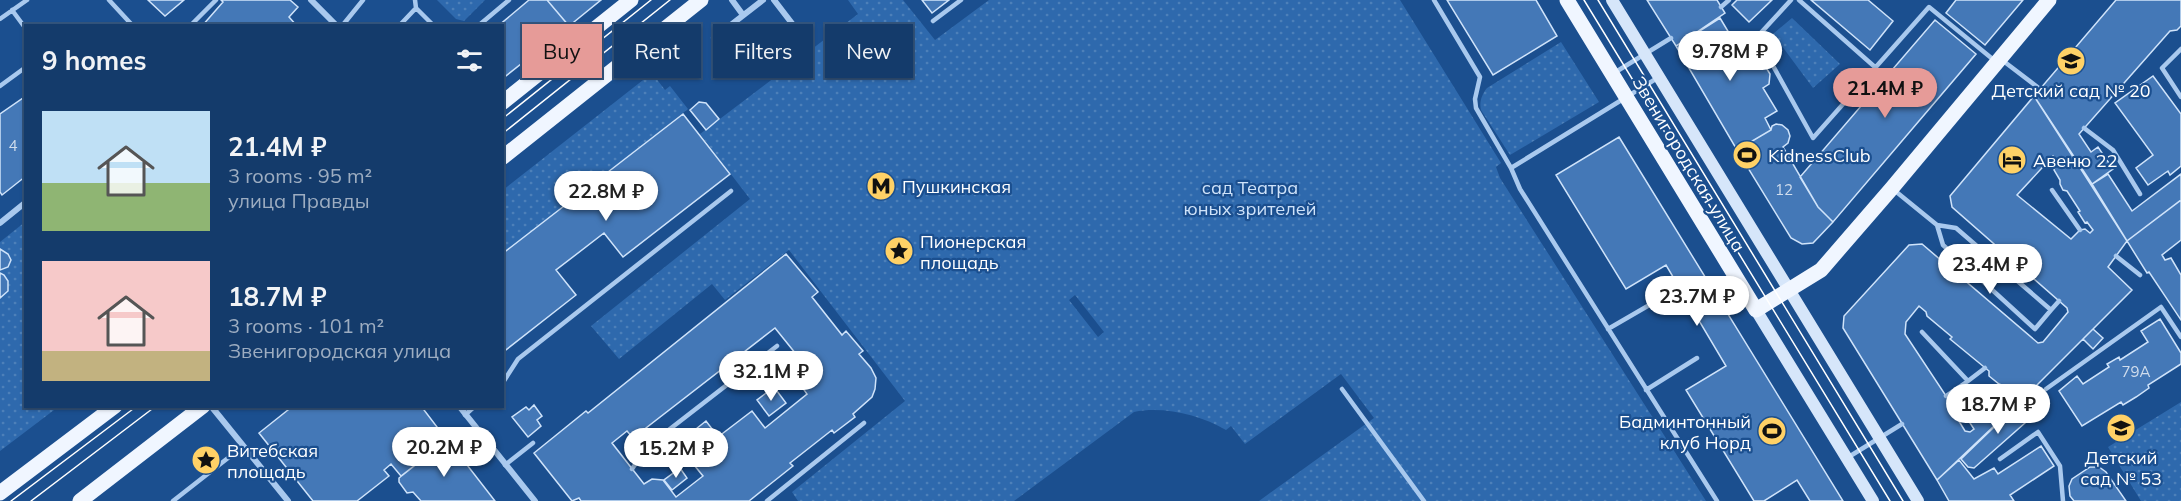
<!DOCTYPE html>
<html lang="en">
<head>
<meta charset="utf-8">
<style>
	:root { --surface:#143b6b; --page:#214673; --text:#f1f3f6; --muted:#9dadc1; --line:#33557e; --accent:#e69b98 }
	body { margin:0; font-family:Mulish,sans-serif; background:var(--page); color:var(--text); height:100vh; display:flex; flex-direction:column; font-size:22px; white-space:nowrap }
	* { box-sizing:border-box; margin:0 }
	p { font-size:20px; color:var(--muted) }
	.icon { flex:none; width:33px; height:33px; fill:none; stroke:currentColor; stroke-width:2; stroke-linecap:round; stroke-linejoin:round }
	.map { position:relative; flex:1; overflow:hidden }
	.drawer { position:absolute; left:24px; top:24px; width:480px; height:384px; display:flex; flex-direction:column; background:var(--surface); border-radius:0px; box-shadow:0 2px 4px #0004,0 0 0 2px var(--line) }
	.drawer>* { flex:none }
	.banner { position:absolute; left:522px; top:24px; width:570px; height:54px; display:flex; gap:12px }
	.price { position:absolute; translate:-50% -51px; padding:0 14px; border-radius:21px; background:#fff; color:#222; font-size:20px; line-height:39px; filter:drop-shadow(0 2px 3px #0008) }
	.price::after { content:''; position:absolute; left:50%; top:36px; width:18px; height:14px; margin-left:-9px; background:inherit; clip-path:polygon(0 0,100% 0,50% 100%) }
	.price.active { background:var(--accent); color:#111 }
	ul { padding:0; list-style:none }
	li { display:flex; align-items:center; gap:18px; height:150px; padding:0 18px }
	li span { display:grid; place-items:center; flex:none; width:168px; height:120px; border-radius:0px; color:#555 }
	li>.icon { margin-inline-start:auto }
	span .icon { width:72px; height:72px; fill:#fffc; stroke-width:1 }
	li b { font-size:26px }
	h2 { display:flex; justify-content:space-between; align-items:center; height:72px; padding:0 18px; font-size:26px }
	.chip { padding:0 21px; border-radius:0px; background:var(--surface); box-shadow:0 2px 4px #0004,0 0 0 2px var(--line); font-size:21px; line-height:54px }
	.chip.active { background:var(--accent); color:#111 }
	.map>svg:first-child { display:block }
</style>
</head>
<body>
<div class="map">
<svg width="2181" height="501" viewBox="0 0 2181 501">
	<defs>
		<pattern id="grass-dots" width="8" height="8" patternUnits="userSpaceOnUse" patternTransform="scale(1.5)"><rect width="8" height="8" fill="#2e69ad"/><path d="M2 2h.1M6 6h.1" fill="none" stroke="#4d80b9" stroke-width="1.8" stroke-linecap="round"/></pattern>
	</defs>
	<rect width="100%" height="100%" fill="#1b4f8f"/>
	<path fill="url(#grass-dots)" fill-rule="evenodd" d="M437 0H485L464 21 456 19Z
		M848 0H903L935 40 989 0H1400L1501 163 1496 167 1500 178 1706 501H1259L1374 418 1341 374 1245 444 1231 426 1226 430C1200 415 1164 406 1134 412L1014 501H798L792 492 905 401 789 250 725 300 712 284 619 359 591 326 750 199 700 134 858 14ZM1075 295 1104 332 1098 337 1069 300Z
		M1792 18 1840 64 1813 88 1773 34Z
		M1561 42 1599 102 1510 155 1481 110C1479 102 1482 94 1487 88Z
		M652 73 665 90 670 86 688 109 503 254V190Z
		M25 222 26 406 58 407 0 451V242Z
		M2181 402V501H2141L2108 447Z"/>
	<path fill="#4478b7" stroke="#cfe3fa" stroke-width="1.5" fill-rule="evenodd" d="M148 0H184L165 16Z
		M221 0H290L298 7 289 17 297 26H202L223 2Z
		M529 0H547L569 26 502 79V26H498Z
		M547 0H601L569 26Z
		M922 0H949L932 13Z
		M1447 0H1536L1557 36 1493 75Z
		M1647 0H1717L1725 13 1676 46Z
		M1737 0H1772L1749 22 1732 5Z
		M1811 0H1868L1893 21 1870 50Z
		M1956 0H2023L1985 45 1946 13Z
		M2116 0H2181V26L2177 30 2170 31 2079 134 2091 152 2098 147 2113 169 2092 184 2034 96Z
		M1720 18 1741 53 1747 49 1756 51 1770 74 1769 84 1763 88 1777 111 1765 118 1771 130 1737 150 1676 46Z
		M1935 20 1976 54 1833 222 1818 207 1800 177Z
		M2153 76 2181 114V166L2170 175 2168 171 2148 185 2136 168 2153 155 2115 103Z
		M26 96V176L2 195 0 192V114Z
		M2034 96 2127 241 2108 267 2132 290 2033 389 1937 480 1843 328 1844 316 1909 245 1922 244 2038 343 2043 342 2068 312 2067 308 1952 207 1950 196ZM2053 156 2057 161 2054 170 2060 180V184L2063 190 2067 191 2080 211 2078 212 2085 223 2087 222 2093 230 2090 233 2085 229 2080 230 2071 239 2017 195ZM1919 306 1926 312 1927 316 1952 337 1950 339 1989 371V376L1999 384 2012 389 2009 392H1993L1970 413V423L1974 429 1970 432 1965 431 1957 418 1960 417 1905 334 1906 322Z
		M699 102 706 103 719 119 706 130 690 110Z
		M683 114 730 174 623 257 604 233 556 270 576 295 502 353V254Z
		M1776 124 1782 125 1788 130 1790 136 1788 143 1783 147 1818 207 1833 222 1813 243 1802 244 1791 238 1737 150 1771 130 1772 126Z
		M1619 137 1843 501H1810L1797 480 1764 501H1754L1686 390 1726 366 1666 265 1626 289 1556 175Z
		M2108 174 2132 211 2181 174V200L2127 241 2092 184Z
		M2181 200V240L2162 255 2165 260 2171 258 2181 275V320L2149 272 2147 273 2127 241Z
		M0 249 8 254 11 260 8 267 0 270Z
		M786 254 818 292 812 297 842 335 846 331 863 351 859 354 871 368 876 378 875 389 872 397 853 414 855 417 834 433 832 430 790 463 793 466 749 501H581L579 498 572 501 534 453 586 411 588 413ZM775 328 804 364 793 374 807 394 765 428 752 411 714 440 712 437 716 434 706 421 677 444 703 476 676 497 663 480 652 479 644 484 612 443 627 431 633 438Z
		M0 273 4 275 8 281V291L0 298Z
		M2160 319 2181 353V364L2148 385 2149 388 2136 397 2123 405 2121 402 2082 426 2059 391 2077 376 2083 384 2109 367 2107 364 2119 357 2120 360 2148 342 2141 331Z
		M2093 329 2103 338 2093 349 2083 339Z
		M774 387 786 403 769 416 757 400Z
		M2021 401 2034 415 1974 468 1968 467 1961 459Z
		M534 405 542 416 537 420 541 426 528 437 512 417 526 407 529 410Z
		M293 406H421L447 440 401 476 391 464 384 470 389 476 357 501H313L259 433Z
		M447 440 457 452 495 501H421L413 492 407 493 399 482V478Z
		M2041 446 2054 466 2010 495 2014 501H1949L1937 480 1959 460 1974 479 1994 468 1998 474Z
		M2090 467H2099L2106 472 2126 501H2074L2070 496 2069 486 2072 479Z
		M680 468 687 478 672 490 664 480Z"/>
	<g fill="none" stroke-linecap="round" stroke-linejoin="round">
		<path stroke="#a9c9ee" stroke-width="4.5" d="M109 0 133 26
			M415 0 416 8 434 26
			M1434 0 1480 77 1475 99 1476 108 1511 168 1520 189 1717 501
			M1791 0 1757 37 1813 138 1929 7 1995 61
			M1799 0 1876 68
			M1721 7 1729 0
			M12 10 26 29
			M0 19 27 0
			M933 21 961 0
			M190 26 216 0
			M342 26 363 0
			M399 26 416 8
			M478 26 509 0
			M2181 49 2162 68 2181 97
			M2002 60 2040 89
			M1614 73 1671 38
			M0 86 26 67
			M2084 128 2113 150 2140 194
			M1511 168 1659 77
			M1894 190 1937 225 1943 245 2035 329 2051 310 1956 228 1937 225
			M2052 190 2080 230
			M2116 256 2140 275
			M2051 310 2059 301
			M1608 329 1658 300
			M1922 332 1968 381 1985 368
			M502 384 518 359 731 191
			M1342 389 1424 501
			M2046 389 2161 307 2181 337
			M1646 390 1697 358
			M1946 396 1968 381
			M465 415 475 406
			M1847 458 1902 424
			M2000 459 2038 432 2060 466 2063 501
			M505 465 533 443
			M632 469 648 446 777 346
			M173 501 242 447
			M767 501 864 423"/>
		<path stroke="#a9c9ee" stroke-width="6" d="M311 0 337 26
			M732 0 743 15
			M763 0 714 38 738 70 794 26 774 0
			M0 223 26 202
			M211 406 288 501
			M459 406 535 501"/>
		<path stroke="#d6e6fa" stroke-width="12" d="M1612 0 1918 501
			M1756 310 1873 501"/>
		<path stroke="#f0f6ff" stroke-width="15" d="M1567 0 1756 310 1821 270 1892 188 2049 0
			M502 103 631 0
			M502 158 701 0
			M0 493 115 406
			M80 501 203 406"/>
		<path stroke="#fff" stroke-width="1.5" d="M1584 0 1890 501
			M1598 0 1903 501
			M502 119 651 0
			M502 134 670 0
			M11 501 137 406
			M31 501 156 406"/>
	</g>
	<defs>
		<g id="school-disc" transform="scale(1.5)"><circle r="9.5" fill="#ffd166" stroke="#1b4f8f"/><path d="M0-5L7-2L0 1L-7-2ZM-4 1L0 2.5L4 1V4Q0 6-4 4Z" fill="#111"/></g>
		<g id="stadium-disc" transform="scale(1.5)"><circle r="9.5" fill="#ffd166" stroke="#1b4f8f"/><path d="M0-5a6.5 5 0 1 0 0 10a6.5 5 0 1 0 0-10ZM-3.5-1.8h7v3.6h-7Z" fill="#111"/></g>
		<g id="hotel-disc" transform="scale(1.5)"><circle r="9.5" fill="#ffd166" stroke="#1b4f8f"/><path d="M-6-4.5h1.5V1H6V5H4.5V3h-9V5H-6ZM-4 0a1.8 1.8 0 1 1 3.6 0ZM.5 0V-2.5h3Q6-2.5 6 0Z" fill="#111"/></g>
		<g id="metro-disc" transform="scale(1.5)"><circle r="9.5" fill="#ffd166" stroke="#1b4f8f"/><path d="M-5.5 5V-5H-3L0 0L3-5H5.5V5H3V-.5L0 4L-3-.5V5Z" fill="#111"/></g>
		<g id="sight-disc" transform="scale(1.5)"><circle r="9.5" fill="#ffd166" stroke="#1b4f8f"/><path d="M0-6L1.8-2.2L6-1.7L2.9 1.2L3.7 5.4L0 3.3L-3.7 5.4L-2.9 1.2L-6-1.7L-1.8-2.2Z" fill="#111"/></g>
	</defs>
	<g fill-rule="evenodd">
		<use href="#school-disc" x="2071" y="61"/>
		<use href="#stadium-disc" x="1747" y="155"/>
		<use href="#hotel-disc" x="2012" y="160"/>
		<use href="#metro-disc" x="881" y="186"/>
		<use href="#sight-disc" x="899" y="251"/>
		<use href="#school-disc" x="2121" y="428"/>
		<use href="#stadium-disc" x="1772" y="431"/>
		<use href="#sight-disc" x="206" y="460"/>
	</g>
	<g text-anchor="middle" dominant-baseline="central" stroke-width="4.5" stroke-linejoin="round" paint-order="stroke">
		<g font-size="15" fill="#d0dded">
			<text x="13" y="145">4</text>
			<text x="1784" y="189">12</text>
			<text x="2136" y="371">79А</text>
		</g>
		<g font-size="18" fill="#fff" stroke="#1b4f8f" text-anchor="start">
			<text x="2071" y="90" text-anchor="middle">Детский сад № 20</text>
			<text x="1768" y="155">KidnessClub</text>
			<text x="2033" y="160">Авеню 22</text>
			<text x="902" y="186">Пушкинская</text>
			<text x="920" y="241">Пионерская<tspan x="920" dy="21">площадь</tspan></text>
			<text x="1751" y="421" text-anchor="end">Бадминтонный<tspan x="1751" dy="21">клуб Норд</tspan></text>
			<text x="227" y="450">Витебская<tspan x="227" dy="21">площадь</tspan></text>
			<text x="2121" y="457" text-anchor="middle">Детский<tspan x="2121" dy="21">сад № 53</tspan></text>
		</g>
		<g font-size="18" fill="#fff" stroke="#1b4f8f">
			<text transform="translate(1689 164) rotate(59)">Звенигородская улица</text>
		</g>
		<g font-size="18" fill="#cfe3fa" stroke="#1b4f8f">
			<text x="1250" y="187">сад Театра<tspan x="1250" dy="21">юных зрителей</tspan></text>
		</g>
	</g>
</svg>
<b class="price" style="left:1730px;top:82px">9.78M ₽</b>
<b class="price active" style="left:1885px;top:119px">21.4M ₽</b>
<b class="price" style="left:606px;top:222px">22.8M ₽</b>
<b class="price" style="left:1990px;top:295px">23.4M ₽</b>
<b class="price" style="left:1697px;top:327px">23.7M ₽</b>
<b class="price" style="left:771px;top:402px">32.1M ₽</b>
<b class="price" style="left:1998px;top:435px">18.7M ₽</b>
<b class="price" style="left:444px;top:478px">20.2M ₽</b>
<b class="price" style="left:676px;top:479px">15.2M ₽</b>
<div class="banner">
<a class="chip active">Buy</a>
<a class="chip">Rent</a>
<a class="chip">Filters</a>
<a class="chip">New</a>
</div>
<section class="drawer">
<h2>9 homes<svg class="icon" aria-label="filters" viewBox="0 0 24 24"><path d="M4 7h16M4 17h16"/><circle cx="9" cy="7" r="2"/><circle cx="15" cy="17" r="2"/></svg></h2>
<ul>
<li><span style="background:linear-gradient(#bfe0f5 60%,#8fb573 0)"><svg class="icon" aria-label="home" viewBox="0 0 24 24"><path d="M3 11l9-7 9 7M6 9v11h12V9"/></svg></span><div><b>21.4M ₽</b><p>3 rooms · 95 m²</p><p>улица Правды</p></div></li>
<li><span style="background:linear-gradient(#f6c9c9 75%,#c2b280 0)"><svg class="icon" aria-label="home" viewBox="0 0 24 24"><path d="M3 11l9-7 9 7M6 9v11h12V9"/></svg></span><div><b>18.7M ₽</b><p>3 rooms · 101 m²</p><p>Звенигородская улица</p></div></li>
</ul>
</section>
</div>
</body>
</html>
